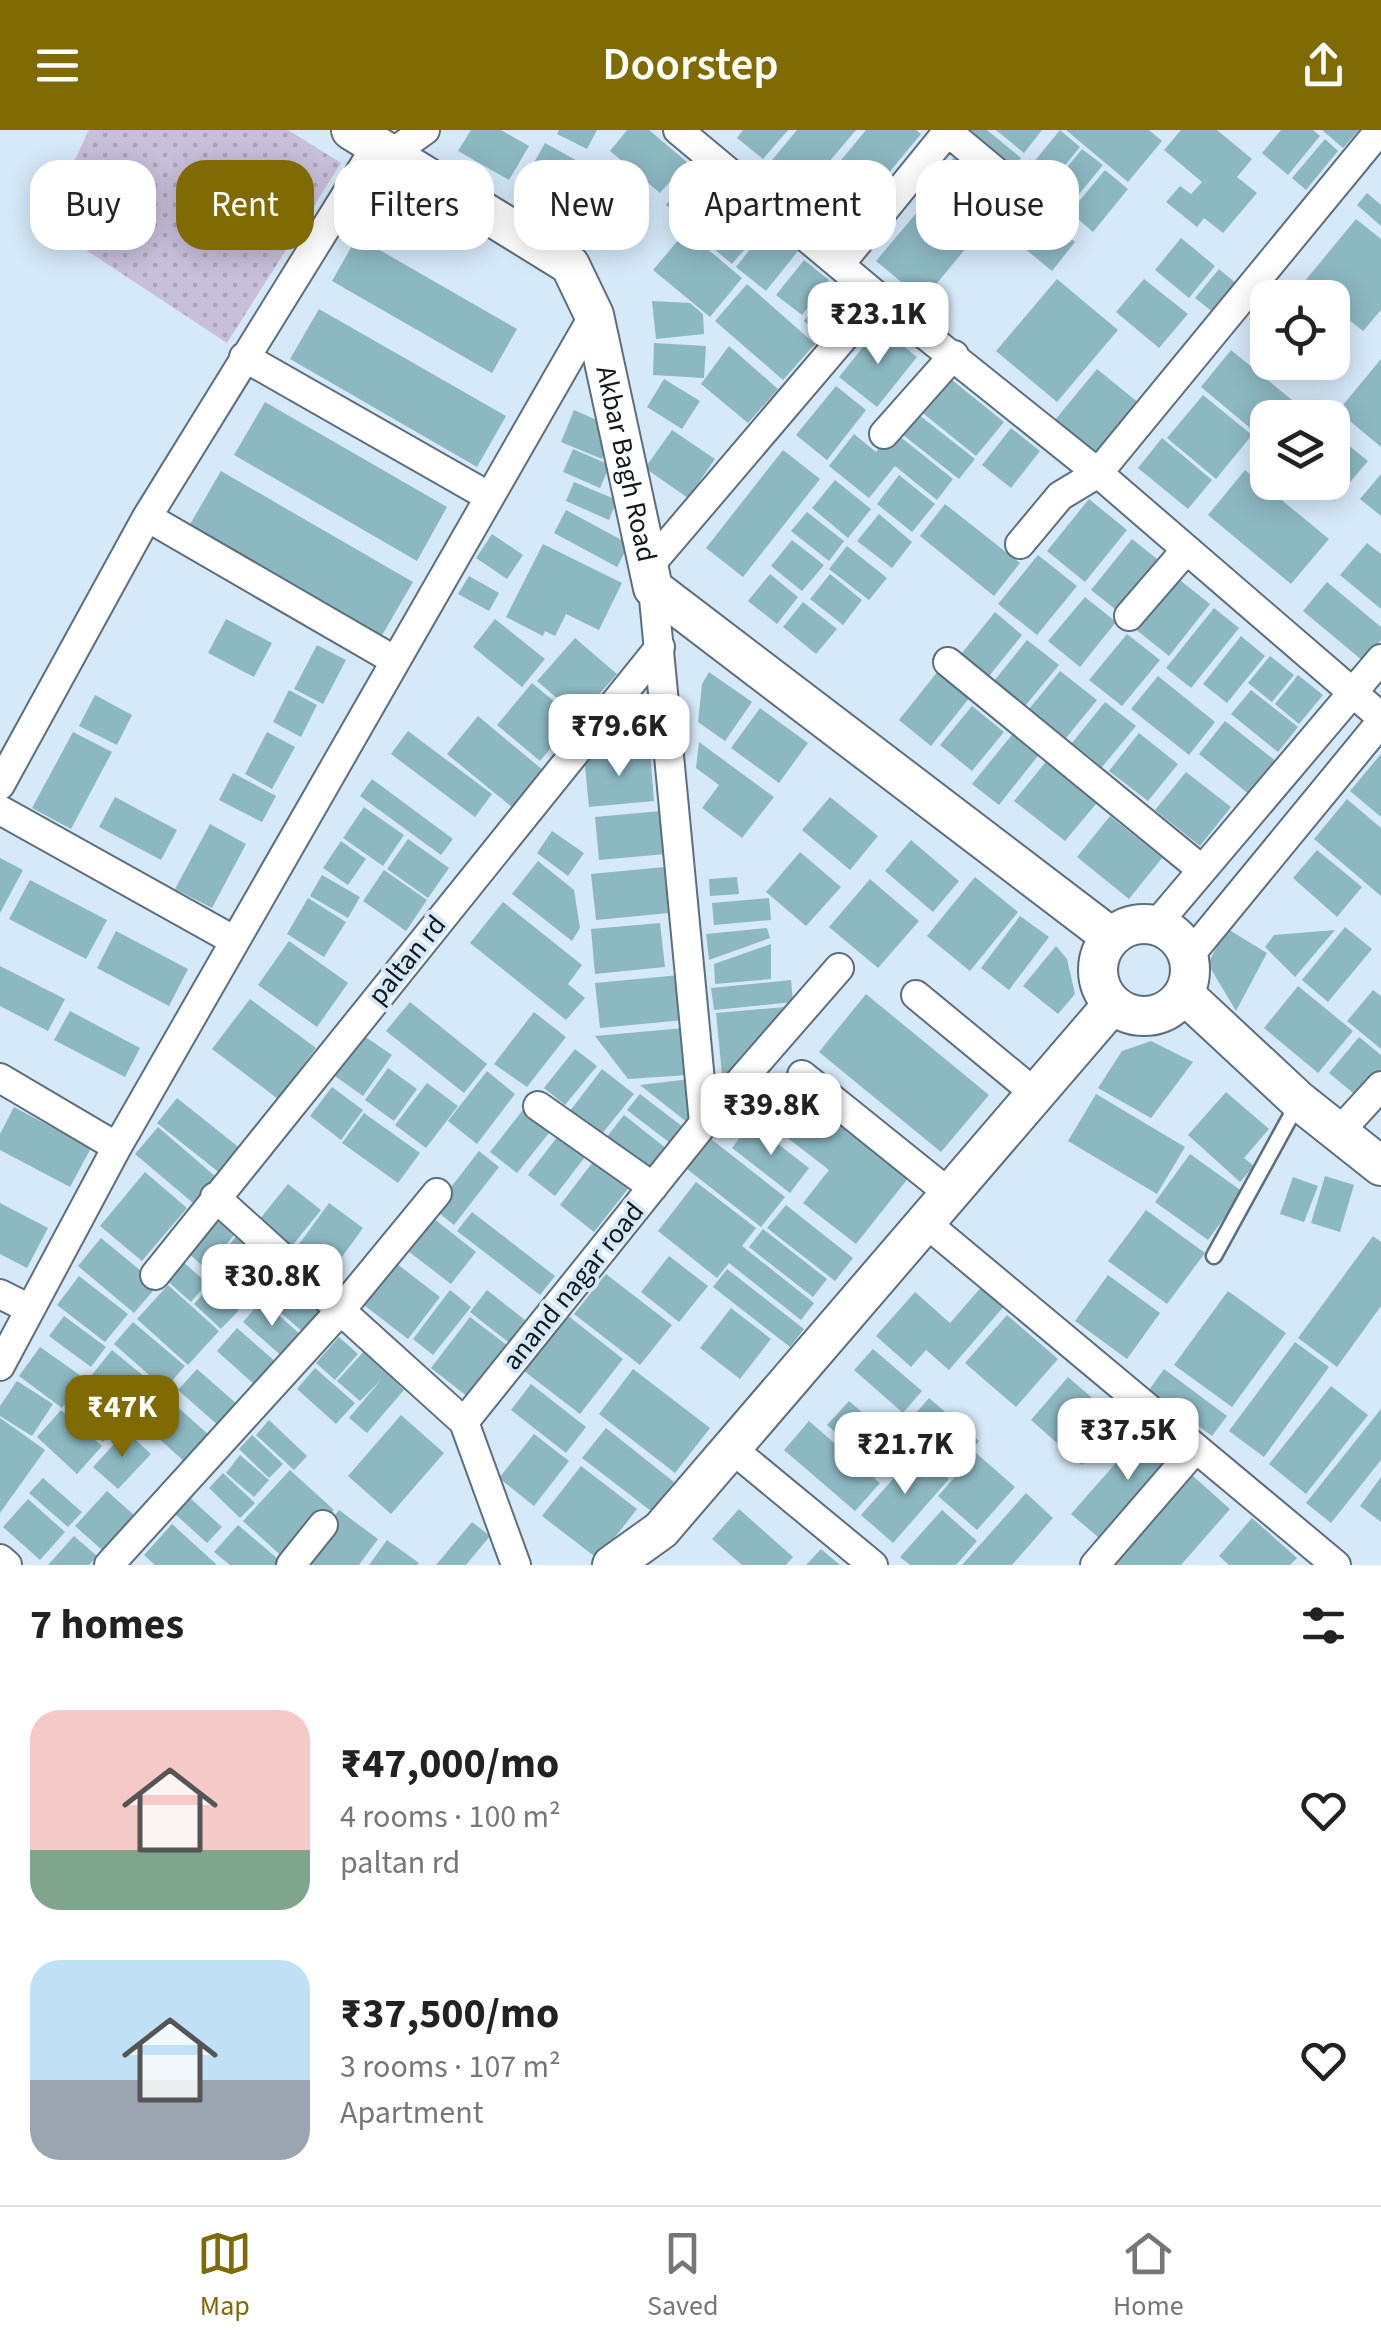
<!DOCTYPE html>
<html lang="en">
<head>
<meta charset="utf-8">
<style>
	:root { --surface:#fff; --page:#f2f2f2; --text:#222; --muted:#767676; --line:#e0e0e0; --accent:#7f6a03 }
	body { margin:0; font-family:"Source Sans 3",sans-serif; background:var(--page); color:var(--text); height:100vh; display:flex; flex-direction:column; font-size:38px; white-space:nowrap }
	* { box-sizing:border-box; margin:0 }
	p { font-size:32px; color:var(--muted) }
	.icon { flex:none; width:55px; height:55px; fill:none; stroke:currentColor; stroke-width:2; stroke-linecap:round; stroke-linejoin:round }
	.map { position:relative; height:1435px; overflow:hidden }
	.drawer { display:flex; flex-direction:column; background:var(--surface); flex:1 }
	.drawer>* { flex:none }
	.guide { position:absolute; left:30px; top:30px; width:1322px; height:90px; display:flex; gap:20px }
	.buttons { position:absolute; left:1250px; top:150px; display:grid; gap:20px }
	.buttons a { display:grid; place-items:center; width:100px; height:100px; border-radius:20px; background:var(--surface); box-shadow:0 5px 25px #0003; font-size:50px }
	.price { position:absolute; translate:-50% -85px; padding:0 22px; border-radius:20px; background:#fff; color:#222; font-size:32px; line-height:65px; filter:drop-shadow(0 2px 5px #0008) }
	.price::after { content:''; position:absolute; left:50%; top:60px; width:30px; height:22px; margin-left:-15px; background:inherit; clip-path:polygon(0 0,100% 0,50% 100%) }
	.price.selected { background:var(--accent); color:#fff }
	ul { padding:0; list-style:none }
	li { display:flex; align-items:center; gap:30px; height:250px; padding:0 30px }
	li span { display:grid; place-items:center; flex:none; width:280px; height:200px; border-radius:30px; color:#555 }
	li>.icon { margin-inline-start:auto }
	span .icon { width:120px; height:120px; fill:#fffc; stroke-width:1 }
	li b { font-size:42px }
	h2 { display:flex; justify-content:space-between; align-items:center; height:120px; padding:0 30px; font-size:42px }
	.tag { padding:0 35px; border-radius:30px; background:var(--surface); box-shadow:0 5px 25px #0003; font-size:35px; line-height:90px }
	.tag.selected { background:var(--accent); color:#fff }
	header { display:flex; justify-content:space-between; align-items:center; height:130px; padding:0 30px; background:var(--accent); color:#fff; font-size:45px; font-weight:600 }
	.menu { display:flex; justify-content:space-around; align-items:center; height:140px; border-top:2px solid var(--line); background:var(--surface); font-size:28px; color:var(--muted) }
	.menu a { display:grid; justify-items:center; gap:5px }
	.menu .selected { color:var(--accent) }
	.map>svg:first-child { display:block }
</style>
</head>
<body>
<header><svg class="icon" aria-label="menu" viewBox="0 0 24 24"><path d="M4 6h16M4 12h16M4 18h16"/></svg>Doorstep<svg class="icon" aria-label="share" viewBox="0 0 24 24"><path d="M12 15V3M7 8l5-5 5 5M5 13v7h14v-7"/></svg></header>
<div class="map">
<svg width="1381" height="1435" viewBox="0 0 1381 1435">
	<defs>
		<pattern id="grass-dots" width="8" height="8" patternUnits="userSpaceOnUse" patternTransform="scale(2.5)"><rect width="8" height="8" fill="#c8bfda"/><path d="M2 2h.1M6 6h.1" fill="none" stroke="#aba3bb" stroke-width="1.8" stroke-linecap="round"/></pattern>
	</defs>
	<rect width="100%" height="100%" fill="#d6e9f9"/>
	<path fill="url(#grass-dots)" d="M89 0H288L341 33 227 213 45 93Z"/>
	<path fill="#8cb8c2" d="M471 0H501L529 16 509 50 458 21Z
		M559 0H597L587 19 557 4Z
		M627 0H649L687 32 660 63 610 21Z
		M743 0H788L763 29 737 8Z
		M797 0H856L802 64 767 36Z
		M866 0H916L921 4 844 97 809 69Z
		M969 0H987L1021 28 1009 43 964 6Z
		M996 0H1042L1024 23Z
		M1060 0 1080 17 1044 61 1024 44Z
		M1066 0H1149L1162 11 1128 52Z
		M1181 0H1217L1252 29 1237 47 1257 63 1223 103 1204 88 1197 97 1166 72 1180 56 1191 64 1202 52 1164 20Z
		M1281 0H1313L1320 6 1288 45 1262 23Z
		M1322 0H1359L1343 18Z
		M1325 9 1338 21 1306 60 1292 48Z
		M545 13 592 39 563 91 516 65Z
		M962 18 1075 112 1052 141 938 47Z
		M1082 19 1103 35 1066 80 1046 63Z
		M608 38 643 59 618 103 582 83Z
		M1105 40 1128 59 1093 102 1070 82Z
		M693 41 734 76 707 109 666 75Z
		M939 56 986 94 923 170 876 131Z
		M1367 63 1381 75V96L1357 75Z
		M740 76 764 97 732 134 708 114Z
		M1356 89 1381 109V180L1363 201 1332 176V168H1322L1304 152Z
		M768 97 798 121 766 161 736 137Z
		M686 101 742 148 710 187 653 140Z
		M357 107 517 199 492 243 332 151Z
		M1181 108 1215 136 1189 168 1155 140Z
		M804 130 829 150 802 185 776 165Z
		M1219 139 1238 155 1214 183 1195 168Z
		M1057 149 1118 200 1057 272 996 221Z
		M1144 149 1188 184 1159 218 1116 182Z
		M834 153 855 170 825 208 804 191Z
		M747 154 815 214 783 250 715 191Z
		M652 171 690 173 703 184 704 204 656 209Z
		M319 179 506 286 477 337 290 229Z
		M879 197 917 227 877 277 839 247Z
		M654 213 706 216 704 248 653 245Z
		M729 216 778 259 748 293 701 254Z
		M1231 220 1292 270 1278 288H1268V300L1261 307 1201 257Z
		M1381 229V317L1338 281Z
		M1097 239 1140 274 1098 326 1055 290Z
		M947 246 1004 292 976 326 919 280Z
		M664 249 700 271 682 299 647 277Z
		M836 256 866 280 827 330 796 305Z
		M1203 265 1252 305 1216 349 1167 308Z
		M265 272 447 377 417 431 234 325Z
		M574 280 615 298 602 329 561 312Z
		M914 281 975 329 959 349 898 301Z
		M1011 298 1040 321 1011 358 982 335Z
		M672 300 715 329 688 368 645 338Z
		M893 301 953 349 937 370 895 336 869 368 829 336 854 304 876 322Z
		M1332 302 1368 331 1334 371 1311 352H1332Z
		M1162 308 1212 350 1188 379 1138 338Z
		M573 319 610 335 600 358 563 342Z
		M783 320 820 349 743 447 706 418Z
		M1245 340 1329 409 1291 454 1208 385Z
		M221 341 413 452 381 507 189 396Z
		M1381 344V386L1360 369Z
		M899 345 935 374 912 402 877 374Z
		M835 350 871 379 848 408 812 378Z
		M574 352 617 370 609 390 566 371Z
		M1089 369 1127 400 1085 452 1047 421Z
		M945 374 1020 433 994 466 920 406Z
		M566 380 629 414 617 437 554 403Z
		M807 382 844 411 829 431 791 401Z
		M879 384 912 412 892 438 857 411Z
		M492 404 523 425 507 449 476 428Z
		M1132 409 1166 436 1125 487 1091 460Z
		M792 410 824 435 802 461 771 436Z
		M1367 413 1381 424V479L1340 445Z
		M543 414 622 453 599 500 566 484 555 506 545 501 543 506 506 487Z
		M847 416 887 448 869 470 829 439Z
		M1038 425 1077 456 1037 505 998 474Z
		M770 444 798 467 777 494 748 471Z
		M830 444 862 470 843 495 810 469Z
		M469 446 499 463 489 481 458 464Z
		M1176 447 1210 474 1169 526 1134 498Z
		M1327 452 1381 497V510L1363 531 1303 481Z
		M1085 467 1116 492 1080 537 1048 511Z
		M803 472 837 499 816 524 783 497Z
		M1214 478 1239 498 1191 558 1166 538Z
		M995 482 1022 505 982 555 954 533Z
		M226 489 272 513 254 547 208 523Z
		M495 489 545 529 522 557 473 517Z
		M1127 504 1160 530 1122 576 1089 550Z
		M1241 506 1265 526 1227 573 1203 554Z
		M575 508 617 544 579 587 537 551Z
		M1027 510 1059 535 1025 576 994 551Z
		M317 515 346 530 323 574 294 559Z
		M1270 526 1294 545 1272 572 1248 553Z
		M942 536 974 562 931 616 899 590Z
		M1060 541 1097 570 1066 608 1029 579Z
		M709 542 752 572 725 611 698 592 702 554Z
		M1298 545 1323 565 1299 594 1275 574Z
		M1158 546 1215 592 1189 625 1131 579Z
		M532 553 575 589 540 631 497 595Z
		M289 560 317 575 301 607 273 592Z
		M1251 560 1298 597 1278 622 1231 584Z
		M95 565 132 585 117 615 79 596Z
		M1105 572 1136 596 1102 637 1072 613Z
		M972 576 1004 602 972 641 940 615Z
		M760 578 808 613 779 653 731 618Z
		M478 586 544 641 513 678 447 624Z
		M1225 591 1277 632 1250 665 1199 624Z
		M408 601 492 664 475 687 391 624Z
		M1015 601 1041 622 999 675 972 654Z
		M73 602 112 622 71 699 32 678Z
		M267 602 295 617 272 659 245 644Z
		M1139 603 1178 634 1148 671 1109 641Z
		M699 612 774 667 742 708 702 678 719 655 696 638Z
		M650 621 654 671 589 677 584 626Z
		M1381 624V687L1350 661Z
		M1049 628 1100 669 1065 711 1014 671Z
		M1186 642 1231 677 1200 716 1155 680Z
		M233 643 276 666 262 692 219 670Z
		M372 649 453 709 441 725 360 666Z
		M115 667 177 700 161 730 99 697Z
		M830 667 878 706 850 740 802 700Z
		M1347 669 1381 698V766L1314 709Z
		M364 677 404 705 383 736 343 708Z
		M661 681 666 724 599 730 595 687Z
		M1110 686 1162 728 1129 769 1077 727Z
		M210 694 246 714 212 778 175 759Z
		M552 701 584 723 568 746 537 723Z
		M408 709 449 738 428 768 387 739Z
		M911 710 959 751 933 782 885 741Z
		M341 711 366 729 348 755 323 738Z
		M1317 720 1362 757 1337 787 1293 748Z
		M800 722 841 757 806 796 766 762Z
		M0 728 23 740 0 783Z
		M538 731 574 760 580 798 572 811 512 764Z
		M664 737 669 783 596 790 591 744Z
		M384 740 427 770 406 801 363 771Z
		M322 745 360 767 348 788 310 766Z
		M737 747 739 764 710 766 709 749Z
		M975 747 1018 782 970 841 927 806Z
		M870 749 919 791 878 838 829 797Z
		M30 750 107 790 86 829 9 789Z
		M308 768 346 792 324 827 287 804Z
		M769 768 771 790 714 795 712 773Z
		M503 772 582 835 568 854 585 868 566 890 470 813Z
		M1020 786 1049 807 1009 860 981 838Z
		M660 793 665 837 595 844 591 799Z
		M1345 797 1372 819 1328 872 1302 850Z
		M767 798 770 808 709 830 706 804Z
		M1226 798 1267 823 1236 881 1208 834Z
		M1335 800 1295 847 1265 817 1274 805Z
		M116 801 188 839 169 876 97 838Z
		M289 811 348 853 317 897 258 855Z
		M771 814V849L715 854 714 834Z
		M1056 816 1067 829 1075 864 1058 884 1023 856Z
		M0 836 65 869 48 901 0 876Z
		M680 845 684 890 600 898 595 853Z
		M791 850 793 872 714 880 711 858Z
		M1298 856 1353 901 1318 943 1264 898Z
		M1373 860 1381 866V919L1347 891Z
		M866 864 989 965 941 1022 819 922Z
		M250 869 316 918 278 969 212 919Z
		M410 872 487 934 464 963 386 901Z
		M797 876 723 955 716 883Z
		M70 881 140 918 125 947 54 910Z
		M534 882 566 907 527 957 494 934Z
		M684 898 688 945 628 949 595 906Z
		M364 906 392 925 363 966 335 946Z
		M1359 907 1381 925V939L1358 967 1329 943Z
		M1151 911 1193 932 1151 988 1098 958 1122 921Z
		M575 919 597 936 565 975 544 958Z
		M388 938 417 959 394 991 365 970Z
		M602 939 634 964 601 1005 570 981Z
		M487 941 515 964 477 1014 448 991Z
		M690 949 688 993 640 955Z
		M427 953 458 976 426 1018 395 995Z
		M802 955 913 1042 856 1114 803 1073 829 1040 771 995Z
		M332 957 363 980 341 1010 310 986Z
		M1226 962 1269 999 1244 1028 1254 1036 1240 1052 1188 1005Z
		M640 964 683 997 670 1013 627 980Z
		M1096 964 1185 1017 1157 1064 1068 1011Z
		M177 968 241 1019 221 1044 157 993Z
		M526 976 553 998 517 1043 490 1022Z
		M14 977 91 1018 70 1057 0 1020V1004Z
		M364 983 420 1023 398 1053 342 1013Z
		M624 985 667 1019 648 1043 605 1009Z
		M751 993 809 1038 790 1063 732 1018Z
		M158 997 216 1047 193 1073 135 1024Z
		M561 1002 588 1023 555 1066 528 1045Z
		M711 1009 785 1067 761 1097 687 1039Z
		M479 1021 499 1037 454 1095 434 1079Z
		M1190 1024 1243 1062 1208 1110 1155 1072Z
		M596 1028 631 1055 594 1102 560 1075Z
		M145 1042 187 1078 142 1131 100 1096Z
		M1325 1046 1354 1055 1340 1102 1311 1093Z
		M1293 1047 1318 1056 1304 1092 1280 1084Z
		M696 1052 756 1098 742 1116 814 1173 801 1190 729 1133 717 1148 658 1101Z
		M288 1054 321 1080 292 1116 259 1090Z
		M0 1073 48 1098 27 1138 0 1124Z
		M329 1073 363 1098 331 1142 297 1117Z
		M786 1075 853 1128 835 1151 767 1098Z
		M1146 1080 1205 1123 1167 1174 1108 1131Z
		M472 1082 555 1146 540 1165 457 1101Z
		M219 1083 238 1100 206 1139 187 1122Z
		M433 1088 476 1122 451 1154 408 1121Z
		M763 1099 827 1149 813 1167 749 1117Z
		M240 1101 257 1115 227 1153 210 1140Z
		M1373 1106 1381 1112V1176L1337 1237 1298 1208Z
		M101 1108 158 1155 134 1183 78 1136Z
		M260 1115 278 1130 246 1169 228 1154Z
		M669 1126 708 1156 679 1192 641 1162Z
		M181 1130 207 1153 191 1172 165 1149Z
		M392 1130 440 1167 408 1209 360 1172Z
		M727 1139 804 1199 790 1217 713 1157Z
		M288 1142 327 1177 304 1203 264 1168Z
		M606 1144 672 1195 640 1235 574 1184Z
		M1108 1145 1160 1183 1127 1229 1075 1191Z
		M79 1146 128 1184 105 1212 57 1175Z
		M212 1154 239 1180 221 1199 194 1174Z
		M984 1154 1006 1174 949 1240 926 1220 911 1237 876 1206 915 1162 950 1193Z
		M168 1155 219 1201 188 1235 137 1189Z
		M450 1160 471 1177 433 1225 413 1209Z
		M487 1160 525 1190 508 1212 470 1182Z
		M1228 1161 1286 1203 1232 1277 1174 1235Z
		M262 1170 302 1206 283 1227 243 1192Z
		M731 1178 771 1209 740 1249 700 1218Z
		M567 1185 623 1229 580 1284 524 1241Z
		M1007 1185 1058 1229 1016 1277 965 1233Z
		M64 1186 106 1217 91 1237 49 1206Z
		M470 1187 508 1216 468 1267 431 1238Z
		M133 1192 185 1236 165 1259 114 1214Z
		M237 1198 277 1233 256 1256 217 1221Z
		M339 1207 358 1224 335 1250 316 1233Z
		M1295 1212 1329 1237 1264 1327 1229 1301Z
		M40 1217 84 1248 62 1278 19 1246Z
		M873 1219 922 1261 903 1283 854 1240Z
		M112 1220 157 1257 137 1283 91 1246Z
		M365 1220 404 1260 367 1303 349 1288 381 1250 360 1271 337 1251Z
		M315 1238 355 1273 336 1294 297 1259Z
		M197 1239 238 1275 219 1296 178 1260Z
		M633 1239 710 1298 675 1343 599 1284Z
		M1164 1239 1227 1286 1212 1306 1149 1260Z
		M1068 1247 1120 1292 1082 1335 1031 1290Z
		M17 1251 53 1274 32 1306 0 1286V1276Z
		M91 1254 127 1285 103 1312 68 1280Z
		M531 1254 586 1297 566 1323 511 1280Z
		M1331 1256 1368 1285 1306 1364 1269 1334Z
		M929 1268 979 1311 952 1343 902 1299Z
		M171 1271 210 1306 186 1333 147 1298Z
		M849 1271 906 1321 885 1345 827 1295Z
		M1381 1279V1330L1331 1393 1306 1373Z
		M61 1280 102 1316 77 1344 37 1307Z
		M401 1285 444 1323 391 1384 348 1346Z
		M0 1288 45 1320 0 1383Z
		M269 1290 307 1326 294 1340 256 1305Z
		M809 1291 880 1353 855 1381 784 1320Z
		M1152 1292 1185 1321 1105 1413 1071 1384Z
		M606 1298 674 1352 651 1381 582 1328Z
		M126 1301 151 1324 118 1359 93 1337Z
		M534 1304 569 1331 534 1376 499 1348Z
		M252 1305 283 1334 269 1348 239 1319Z
		M918 1321 949 1349 893 1413 861 1385Z
		M976 1323 1015 1357 977 1400 938 1366Z
		M240 1325 269 1350 254 1367 226 1343Z
		M581 1336 637 1379 598 1429 542 1386Z
		M1184 1338 1230 1379 1181 1435H1098Z
		M290 1340 334 1380 287 1431 243 1391Z
		M223 1343 255 1373 240 1388 209 1358Z
		M1381 1347V1392L1360 1376Z
		M43 1348 82 1382 68 1397 29 1363Z
		M107 1361 134 1385 102 1420 75 1396Z
		M1026 1363 1053 1388 1012 1435H962Z
		M189 1367 222 1397 207 1413 174 1383Z
		M28 1369 65 1402 40 1430 3 1397Z
		M739 1379 793 1427 786 1435H742L712 1409Z
		M339 1380 378 1409 359 1435H298Z
		M942 1380 977 1411 956 1435H910L900 1427Z
		M1252 1388 1297 1428 1290 1435H1229L1219 1426Z
		M472 1392 490 1406 466 1435H436Z
		M172 1394 217 1435H155L144 1425Z
		M238 1395 285 1435H230L214 1422Z
		M74 1406 97 1426 89 1435H48Z
		M387 1410 419 1433 417 1435H369Z
		M821 1419 840 1435H806Z"/>
	<g fill="none" stroke-linecap="round" stroke-linejoin="round">
		<g stroke="#5d6e7c" stroke-width="19">
			<path id="lane" d="M1214 1126 1299 971"/>
		</g>
		<g stroke="#5d6e7c" stroke-width="32">
			<path id="street" d="M678 0 878 167 1098 343 1381 587
				M948 2 1061 96
				M391 24 425 0
				M840 134 949 0
				M244 227 488 366
				M884 304 954 225
				M147 387 394 530
				M1020 414 1060 366 1098 343 1380 0
				M649 436 878 167
				M653 458 704 993
				M1129 486 1186 420
				M948 532 1201 739
				M0 655 147 387 377 15
				M0 680 235 811
				M1155 796 1381 529
				M1188 827 1381 592
				M916 865 1036 964
				M802 945 950 1064
				M0 948 117 1017
				M538 976 653 1057
				M1339 1002 1381 956
				M215 1067 464 1292 516 1435
				M926 1093 1336 1435
				M155 1145 660 517
				M0 1164 30 1179
				M0 1236 117 1017 594 185
				M464 1292 704 993 839 838
				M731 1318 873 1435
				M0 1429 7 1435
				M109 1435 339 1182 437 1063
				M291 1435 323 1395
				M1095 1435 1196 1318"/>
		</g>
		<g stroke="#5d6e7c" stroke-width="42">
			<g id="secondary">
				<path id="s1" d="M351 0 570 135 594 185 653 458 1111 807"/>
				<circle cx="1144" cy="840" r="46"/>
				<path d="M1184 864 1299 971 1381 1036"/>
				<path d="M612 1435 661 1400 1112 875"/>
			</g>
		</g>
		<use href="#lane" stroke="#fff" stroke-width="14"/>
		<use href="#street" stroke="#fff" stroke-width="28"/>
		<use href="#secondary" stroke="#fff" stroke-width="38"/>
	</g>
	<g text-anchor="middle" dominant-baseline="central" stroke-width="8" stroke-linejoin="round" paint-order="stroke">
		<g font-size="28" fill="#11171d" stroke="#d6e9f9">
			<text stroke="none"><textPath href="#s1" startOffset="465">Akbar Bagh Road</textPath></text>
			<text transform="translate(407 830) rotate(-51)">paltan rd</text>
			<text transform="translate(573 1156) rotate(-51)">anand nagar road</text>
		</g>
	</g>
</svg>
<div class="buttons">
<a><svg class="icon" aria-label="locate" viewBox="0 0 24 24"><circle cx="12" cy="12" r="6"/><path d="M12 2v4M12 18v4M2 12h4M18 12h4"/></svg></a>
<a><svg class="icon" aria-label="layers" viewBox="0 0 24 24"><path d="M12 4l9 5-9 5-9-5zM3 14l9 5 9-5"/></svg></a>
</div>
<b class="price" style="left:878px;top:237px">₹23.1K</b>
<b class="price" style="left:619px;top:649px">₹79.6K</b>
<b class="price" style="left:771px;top:1028px">₹39.8K</b>
<b class="price" style="left:272px;top:1199px">₹30.8K</b>
<b class="price selected" style="left:122px;top:1330px">₹47K</b>
<b class="price" style="left:1128px;top:1353px">₹37.5K</b>
<b class="price" style="left:905px;top:1367px">₹21.7K</b>
<div class="guide">
<a class="tag">Buy</a>
<a class="tag selected">Rent</a>
<a class="tag">Filters</a>
<a class="tag">New</a>
<a class="tag">Apartment</a>
<a class="tag">House</a>
</div>
</div>
<section class="drawer">
<h2>7 homes<svg class="icon" aria-label="filters" viewBox="0 0 24 24"><path d="M4 7h16M4 17h16"/><circle cx="9" cy="7" r="2"/><circle cx="15" cy="17" r="2"/></svg></h2>
<ul>
<li><span style="background:linear-gradient(#f6c9c9 70%,#7fa58c 0)"><svg class="icon" aria-label="home" viewBox="0 0 24 24"><path d="M3 11l9-7 9 7M6 9v11h12V9"/></svg></span><div><b>₹47,000/mo</b><p>4 rooms · 100 m²</p><p>paltan rd</p></div><svg class="icon" aria-label="heart" viewBox="0 0 24 24"><path d="M12 20l-8-8c-3-5 5-10 8-4 3-6 11-1 8 4z"/></svg></li>
<li><span style="background:linear-gradient(#bfe0f5 60%,#9aa5b1 0)"><svg class="icon" aria-label="home" viewBox="0 0 24 24"><path d="M3 11l9-7 9 7M6 9v11h12V9"/></svg></span><div><b>₹37,500/mo</b><p>3 rooms · 107 m²</p><p>Apartment</p></div><svg class="icon" aria-label="heart" viewBox="0 0 24 24"><path d="M12 20l-8-8c-3-5 5-10 8-4 3-6 11-1 8 4z"/></svg></li>
</ul>
</section>
<nav class="menu">
<a class="selected"><svg class="icon" aria-label="map" viewBox="0 0 24 24"><path d="M3 6l6-2 6 2 6-2v14l-6 2-6-2-6 2zM9 4v14M15 6v14"/></svg>Map</a>
<a><svg class="icon" aria-label="saved" viewBox="0 0 24 24"><path d="M7 4h10v16l-5-4-5 4z"/></svg>Saved</a>
<a><svg class="icon" aria-label="home" viewBox="0 0 24 24"><path d="M3 11l9-7 9 7M6 9v11h12V9"/></svg>Home</a>
</nav>
</body>
</html>
